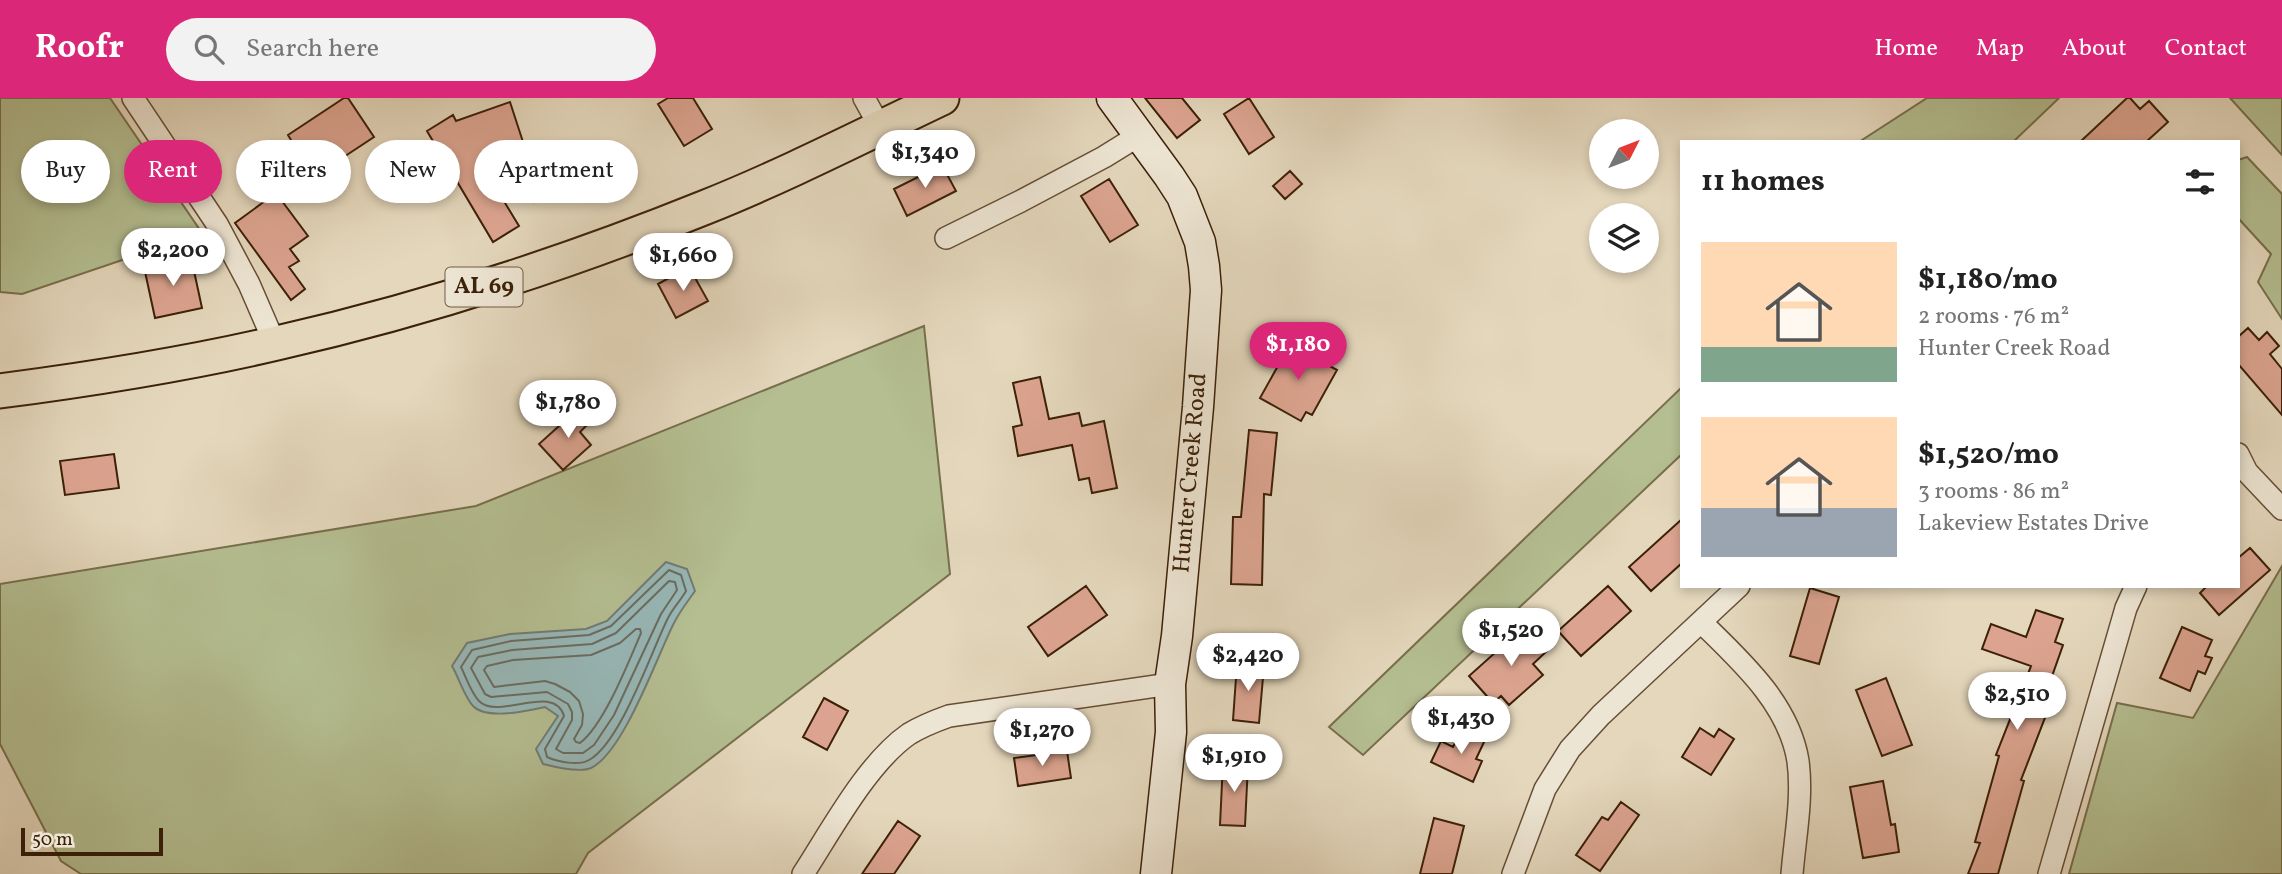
<!DOCTYPE html>
<html lang="en">
<head>
<meta charset="utf-8">
<style>
	:root { --surface:#fff; --page:#f2f2f2; --text:#222; --muted:#767676; --accent:#db2777 }
	body { margin:0; font-family:Vollkorn,serif; background:var(--page); color:var(--text); height:100vh; display:flex; flex-direction:column; font-size:26px; white-space:nowrap }
	* { box-sizing:border-box; margin:0 }
	p { font-size:23px; color:var(--muted) }
	.icon { flex:none; width:38px; height:38px; fill:none; stroke:currentColor; stroke-width:2; stroke-linecap:round; stroke-linejoin:round }
	.map { position:relative; flex:1; overflow:hidden }
	.sheet { position:absolute; left:1680px; top:42px; width:560px; height:448px; display:flex; flex-direction:column; background:var(--surface); border-radius:0px; box-shadow:0 4px 10px #0003 }
	.sheet>* { flex:none }
	.hud { position:absolute; left:21px; top:42px; width:665px; height:63px; display:flex; gap:14px }
	.needle { width:46px; rotate:48deg }
	.controls { position:absolute; left:1589px; top:21px; display:grid; gap:14px }
	.controls a { display:grid; place-items:center; width:70px; height:70px; border-radius:50%; background:var(--surface); box-shadow:0 4px 10px #0003; font-size:35px }
	.scale { position:absolute; left:21px; bottom:18px; width:142px; box-sizing:border-box; padding-left:7px; border:4px solid #3c2008; border-top:0; font-size:19px; line-height:24px; white-space:nowrap; color:#3c2008; -webkit-text-stroke:5px #ede5d3; paint-order:stroke }
	.price { position:absolute; translate:-50% -60px; padding:0 16px; border-radius:24px; background:#fff; color:#222; font-size:23px; line-height:46px; filter:drop-shadow(0 2px 4px #0008) }
	.price::after { content:''; position:absolute; left:50%; top:42px; width:21px; height:16px; margin-left:-10px; background:inherit; clip-path:polygon(0 0,100% 0,50% 100%) }
	.price.selected { background:var(--accent); color:#fff }
	ul { padding:0; list-style:none }
	li { display:flex; align-items:center; gap:21px; height:175px; padding:0 21px }
	li span { display:grid; place-items:center; flex:none; width:196px; height:140px; border-radius:0px; color:#555 }
	li>.icon { margin-inline-start:auto }
	span .icon { width:84px; height:84px; fill:#fffc; stroke-width:1 }
	li b { font-size:30px }
	h2 { display:flex; justify-content:space-between; align-items:center; height:84px; padding:0 21px; font-size:30px }
	.tag { padding:0 24px; border-radius:32px; background:var(--surface); box-shadow:0 4px 10px #0003; font-size:24px; line-height:63px }
	.tag.selected { background:var(--accent); color:#fff }
	header { display:flex; align-items:center; gap:42px; box-sizing:border-box; height:98px; padding:0 35px; background:var(--accent); color:#fff }
	header strong { font-size:33px }
	nav { display:flex; gap:38px; margin-inline-start:auto; font-size:24px }
	.search { width:490px; height:63px; background:var(--page); display:flex; align-items:center; gap:18px; box-sizing:border-box; padding:0 24px; border-radius:38px; color:var(--muted); font-size:26px }
	.map>svg:first-child { display:block }
</style>
</head>
<body>
<header>
<strong>Roofr</strong>
<div class="search"><svg class="icon" aria-label="search" viewBox="0 0 24 24"><circle cx="10" cy="10" r="6"/><path d="M15 15l6 6"/></svg>Search here</div>
<nav><a>Home</a><a>Map</a><a>About</a><a>Contact</a></nav>
</header>
<div class="map">
<svg width="2282" height="776" viewBox="0 0 2282 776">
	<rect width="100%" height="100%" fill="#e4d7bc"/>
	<filter id="stains"><feTurbulence type="fractalNoise" baseFrequency=".00286" numOctaves="4"/><feColorMatrix values="0 0 0 0 .2 0 0 0 0 .09 0 0 0 0 .02 0 0 0 .5 -.17"/></filter>
	<radialGradient id="worn" r=".72"><stop offset=".6" stop-color="#630" stop-opacity="0"/><stop offset="1" stop-color="#630" stop-opacity=".3"/></radialGradient>
	<path fill="#b4be91" stroke="#786f4c" stroke-width="2" d="M0 0H110L202 135 22 196 0 194Z
		M1927 0H2059L2013 44H1859Z
		M2230 0H2282V57Z
		M2247 59 2282 96V221L2258 184 2271 156 2238 120V62Z
		M924 228 950 476 588 755 576 776H81L61 763 0 646V486L476 408Z
		M1682 289V356L1363 657 1329 629Z
		M2282 468V776H2069L2117 605 2193 620Z"/>
	<path fill="#97b8b8" stroke="#737b72" stroke-width="2" d="M666 464 687 471 695 493C688 503 680 513 674 525 657 558 624 654 591 670 580 675 555 669 543 666L536 651 558 618 545 609C528 613 486 622 473 608 464 598 459 580 452 568L467 545 510 536 586 531 607 523Z"/>
	<g fill="none" stroke-linecap="round" stroke-linejoin="round">
		<path stroke="#6a6c60" stroke-width="2" d="M669 472 681 477 686 493C681 502 673 510 668 520 651 554 621 644 589 662 579 668 558 664 547 659L545 651 564 618C554 584 498 623 479 603 471 595 466 579 461 569L472 552 511 543 589 537 611 528Z
			M669 483 675 484 677 492 661 516 614 617 594 647 583 655H563L556 651 572 622V614L568 606 547 594 491 599 485 596 471 570 478 559 512 552 592 546 616 535Z
			M636 531H640L641 535C629 563 604 627 580 645L576 644 574 641 582 627 583 616 579 603 570 594 555 586 545 583 494 589 484 572 487 568 513 562 591 557 620 545Z"/>
	</g>
	<path fill="#dca490" stroke="#3c2008" stroke-width="2" d="M344 0H348L374 39 315 78 299 55 264 87 253 76 291 42 288 37Z
		M668 0H693L712 31 684 48 658 6Z
		M1145 0H1182L1200 22 1177 40Z
		M1249 0 1274 39 1249 56 1224 16Z
		M2127 0H2130L2140 11 2149 3 2168 24 2146 44H2080Z
		M510 4 524 47 479 62 519 128 493 144 427 33 453 17 456 23Z
		M579 66 585 92 534 104 527 78Z
		M942 67 956 93 907 118 894 91Z
		M1290 73 1302 86 1285 101 1273 88Z
		M1109 81 1138 127 1110 144 1081 98Z
		M276 95 308 138 290 151 299 163 289 169 305 191 291 202 235 125Z
		M191 159 202 210 155 220 144 169Z
		M689 169 708 203 676 220 658 186Z
		M2248 230 2259 242 2267 234 2279 248 2270 256 2282 271V317L2238 266V239Z
		M1284 243 1337 272 1312 317 1306 314 1301 323 1260 300 1279 266 1273 263Z
		M1040 279 1049 321 1079 315 1082 328 1104 323 1117 390 1092 395 1089 380 1079 382 1072 347 1018 358 1013 329 1022 327 1013 285Z
		M579 310 591 323 580 334 591 347 563 372 539 346Z
		M1249 332 1277 335 1271 397 1264 396 1262 487 1231 486 1233 419H1241Z
		M114 356 119 390 65 397 60 363Z
		M1682 421V465L1651 493 1629 469Z
		M2250 450 2270 472 2219 517 2200 495 2207 488H2238V460Z
		M1086 488 1107 517 1048 558 1028 529Z
		M1608 488 1631 513 1581 558 1558 533Z
		M1810 490 1839 499 1819 566 1790 558Z
		M2036 512 2063 521 2055 544 2063 547 2044 601 2051 604 2021 682 2024 683 1998 776H1968L1980 745 1975 744 1999 658 1996 657 2031 568 1982 551 1991 526 2026 539Z
		M1526 527 1548 552 1533 566 1543 577 1509 607 1501 598 1493 605 1469 578Z
		M2182 529 2212 542 2205 558 2212 560 2205 576 2198 573 2190 593 2160 580Z
		M1237 566 1264 568 1259 625 1233 622Z
		M1886 580 1912 647 1882 658 1856 592Z
		M824 600 848 613 827 652 803 639Z
		M1700 630 1714 639 1719 631 1734 641 1711 677 1682 659Z
		M1462 631 1485 642 1476 661 1482 663 1473 684 1431 664 1441 643 1453 649Z
		M1067 653 1071 680 1018 688 1014 660Z
		M1223 664 1248 666 1245 728 1220 727Z
		M1883 683 1891 727 1895 726 1899 754 1863 760 1850 689Z
		M1621 704 1639 717 1600 773 1576 757 1602 719 1608 722Z
		M1434 720 1464 728 1452 776H1420Z
		M898 723 920 738 894 776H862Z"/>
	<g fill="none" stroke-linecap="round" stroke-linejoin="round">
		<g stroke="#664e35" stroke-width="24">
			<path id="minor" d="M133 0 217 126 249 186 275 246
				M864 0 880 29
				M946 140 1021 103 1104 59 1138 38
				M2238 356 2247 374 2282 411
				M1701 524C1741 563 1789 606 1798 663 1803 700 1795 739 1792 776
				M803 776C831 733 867 665 909 636 922 628 935 623 949 618L1170 586
				M1513 776 1545 691 1570 651 1601 617 1739 488
				M2049 776 2126 510 2136 488"/>
		</g>
		<g stroke="#3c2008" stroke-width="33">
			<path id="secondary" d="M1112 0 1169 78 1182 98 1200 144 1204 168 1206 192 1198 309 1177 538 1170 586 1171 634 1156 776"/>
		</g>
		<g stroke="#3c2008" stroke-width="37">
			<path id="primary" d="M0 293C92 281 187 266 277 245 423 212 567 165 706 109 786 77 864 37 942 0"/>
		</g>
		<use href="#minor" stroke="#ede5d3" stroke-width="21"/>
		<use href="#secondary" stroke="#ede5d3" stroke-width="30"/>
		<use href="#primary" stroke="#e4d7bc" stroke-width="33"/>
	</g>
	<g text-anchor="middle" dominant-baseline="central" stroke-width="5" stroke-linejoin="round" paint-order="stroke">
		<rect fill="#ede5d3" stroke="#715b45" stroke-width="2" x="445.5" y="169.5" width="77" height="39" rx="5"/>
		<g font-size="23" font-weight="bold" fill="#3c2008">
			<text x="484" y="189">AL 69</text>
		</g>
		<g font-size="24" fill="#3c2008" stroke="#ede5d3">
			<text transform="translate(1191 375) rotate(-85)">Hunter Creek Road</text>
		</g>
	</g>
	<rect width="100%" height="100%" filter="url(#stains)"/>
	<rect width="100%" height="100%" fill="url(#worn)"/>
</svg>
<div class="controls">
<a><svg class="needle" viewBox="-14 -14 28 28"><path d="M0-13l5 13h-10z" fill="#e53935"/><path d="M0 13l5-13h-10z" fill="#767676"/></svg></a>
<a><svg class="icon" aria-label="layers" viewBox="0 0 24 24"><path d="M12 4l9 5-9 5-9-5zM3 14l9 5 9-5"/></svg></a>
</div>
<div class="scale">50 m</div>
<b class="price" style="left:925px;top:92px">$1,340</b>
<b class="price" style="left:173px;top:190px">$2,200</b>
<b class="price" style="left:683px;top:195px">$1,660</b>
<b class="price selected" style="left:1298px;top:284px">$1,180</b>
<b class="price" style="left:568px;top:342px">$1,780</b>
<b class="price" style="left:1511px;top:570px">$1,520</b>
<b class="price" style="left:1248px;top:595px">$2,420</b>
<b class="price" style="left:2017px;top:634px">$2,510</b>
<b class="price" style="left:1461px;top:658px">$1,430</b>
<b class="price" style="left:1042px;top:670px">$1,270</b>
<b class="price" style="left:1234px;top:696px">$1,910</b>
<div class="hud">
<a class="tag">Buy</a>
<a class="tag selected">Rent</a>
<a class="tag">Filters</a>
<a class="tag">New</a>
<a class="tag">Apartment</a>
</div>
<section class="sheet">
<h2>11 homes<svg class="icon" aria-label="filters" viewBox="0 0 24 24"><path d="M4 7h16M4 17h16"/><circle cx="9" cy="7" r="2"/><circle cx="15" cy="17" r="2"/></svg></h2>
<ul>
<li><span style="background:linear-gradient(#ffd9b3 75%,#7fa58c 0)"><svg class="icon" aria-label="home" viewBox="0 0 24 24"><path d="M3 11l9-7 9 7M6 9v11h12V9"/></svg></span><div><b>$1,180/mo</b><p>2 rooms · 76 m²</p><p>Hunter Creek Road</p></div></li>
<li><span style="background:linear-gradient(#ffd9b3 65%,#9aa5b1 0)"><svg class="icon" aria-label="home" viewBox="0 0 24 24"><path d="M3 11l9-7 9 7M6 9v11h12V9"/></svg></span><div><b>$1,520/mo</b><p>3 rooms · 86 m²</p><p>Lakeview Estates Drive</p></div></li>
</ul>
</section>
</div>
</body>
</html>
